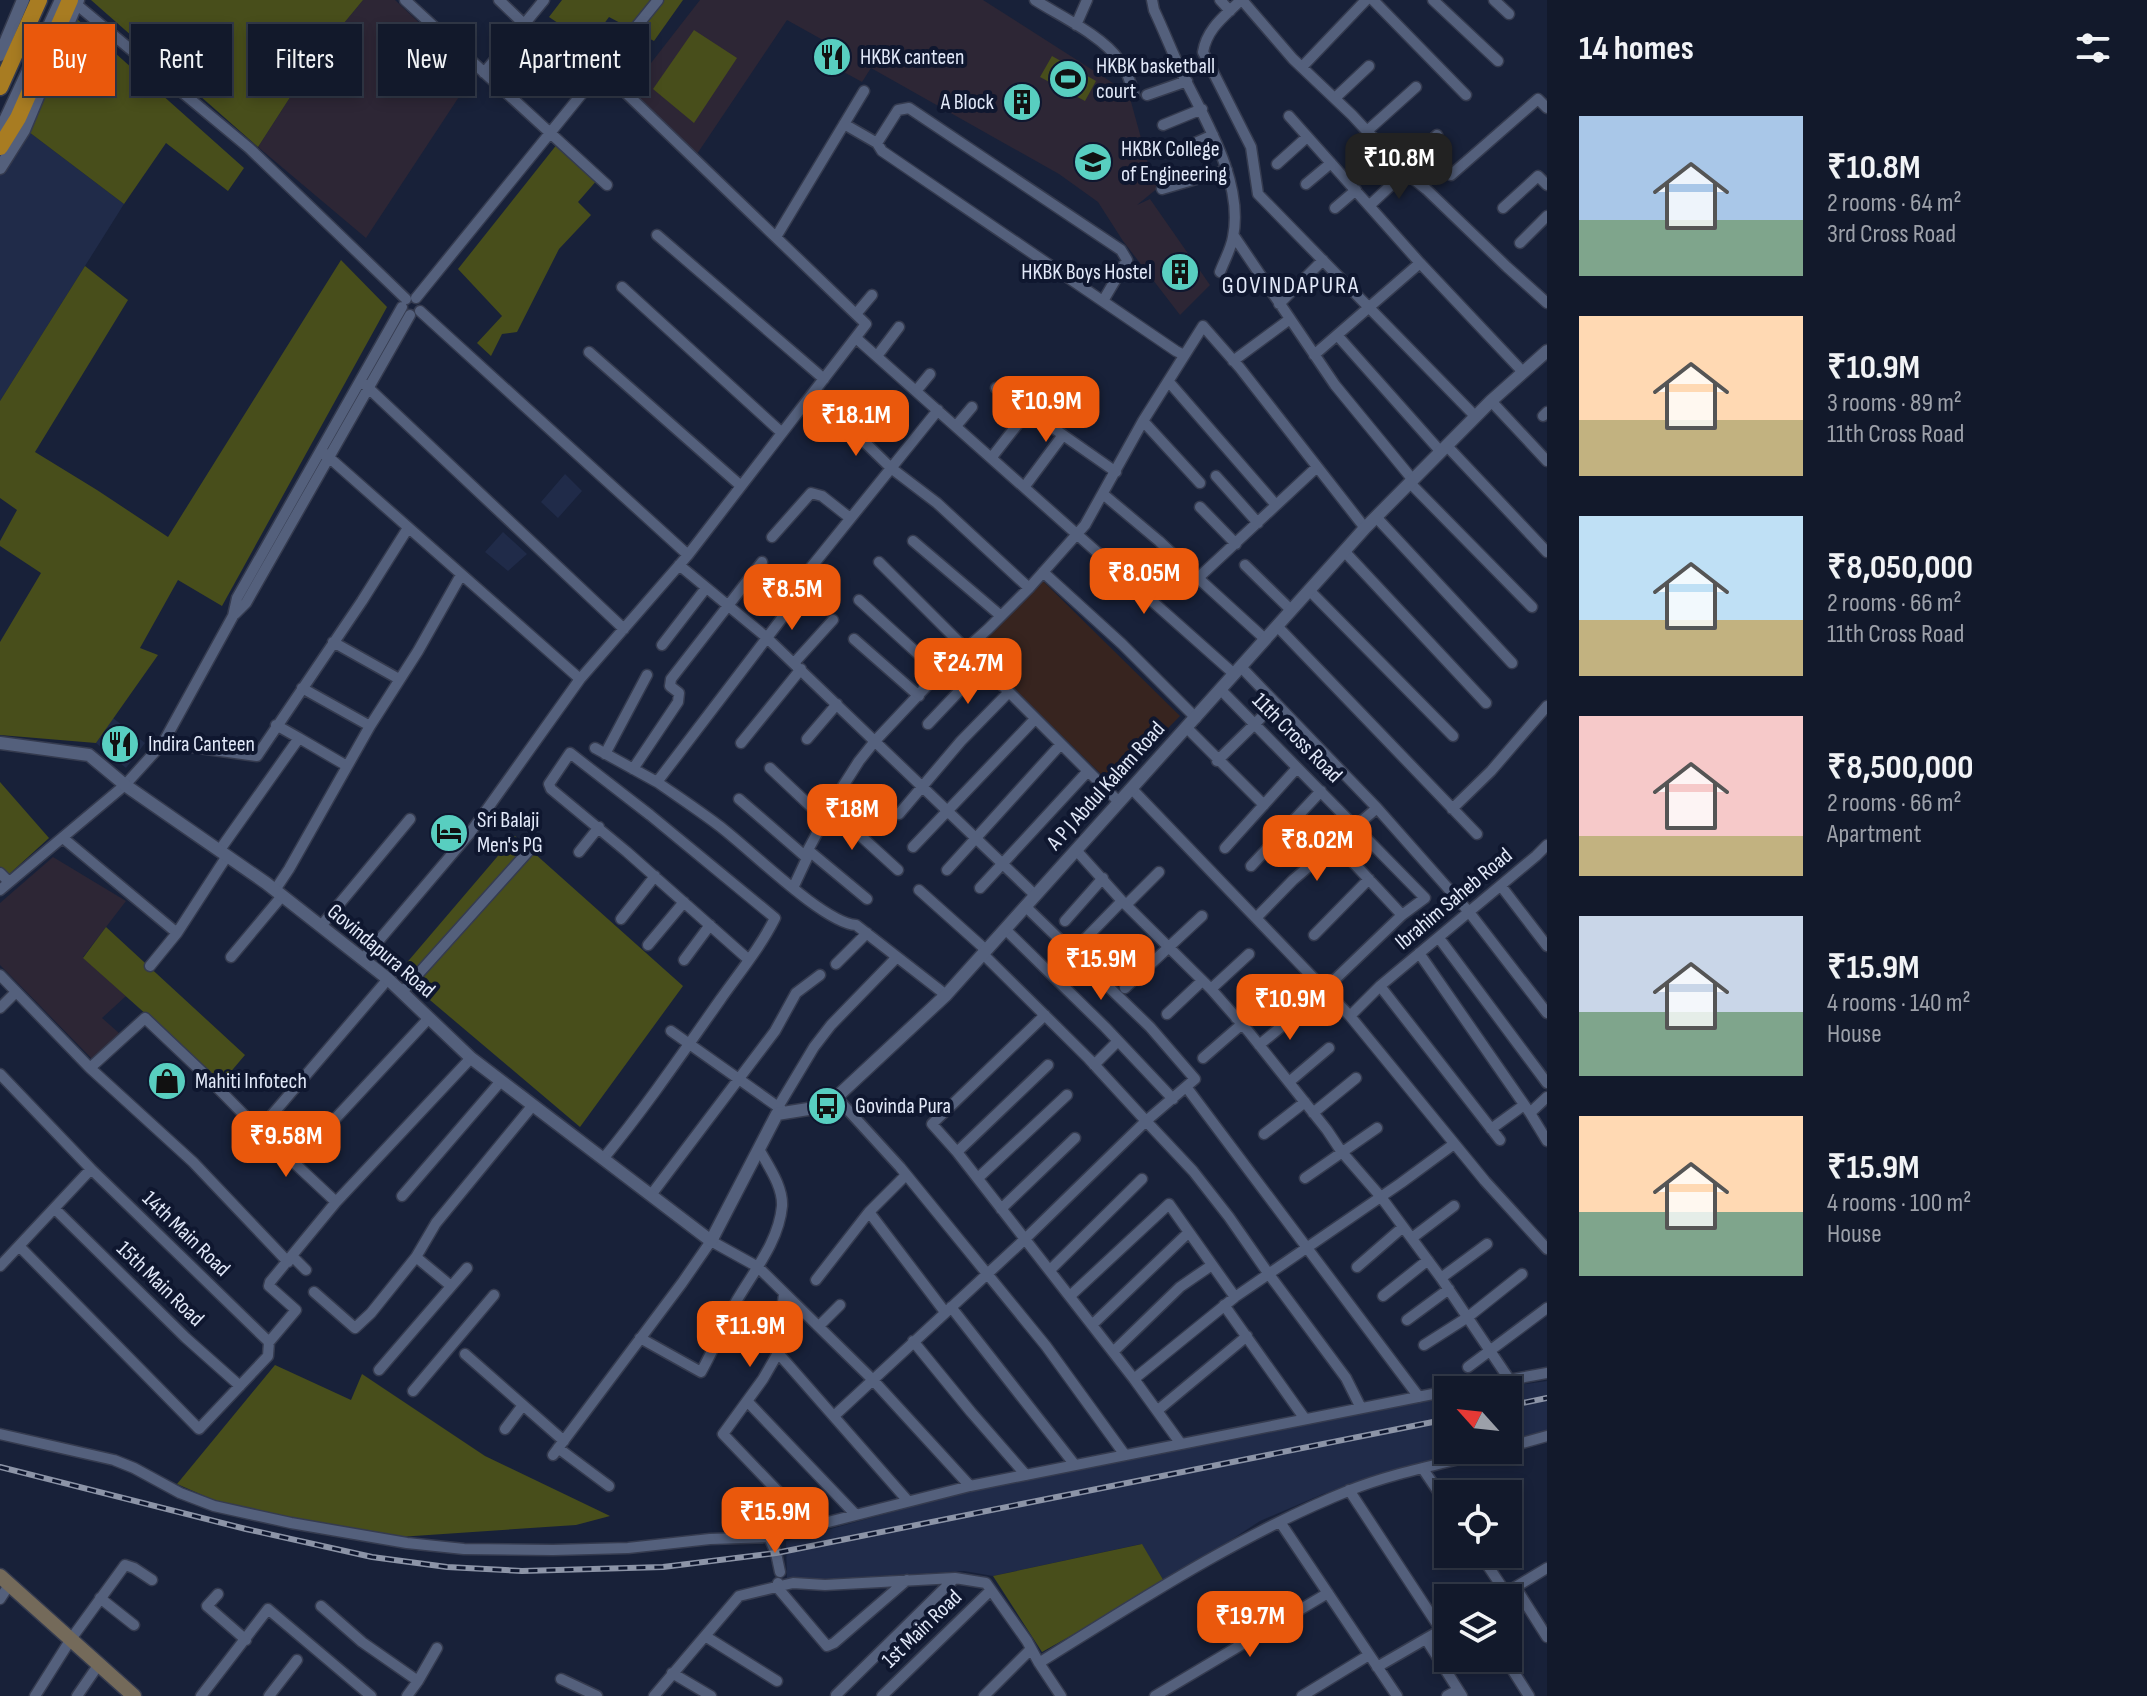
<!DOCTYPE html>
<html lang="en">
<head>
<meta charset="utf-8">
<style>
	:root { --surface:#12192b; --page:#1b2233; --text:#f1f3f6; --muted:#9ca0a9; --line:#313847; --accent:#ea580c }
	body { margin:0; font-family:"Sofia Sans Condensed",sans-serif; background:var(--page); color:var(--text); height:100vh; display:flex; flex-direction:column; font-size:30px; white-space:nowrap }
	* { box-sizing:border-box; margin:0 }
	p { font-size:26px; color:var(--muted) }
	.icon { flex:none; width:44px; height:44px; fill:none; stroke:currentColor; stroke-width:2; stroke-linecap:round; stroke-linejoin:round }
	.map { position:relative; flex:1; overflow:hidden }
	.drawer { display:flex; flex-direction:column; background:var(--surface); width:600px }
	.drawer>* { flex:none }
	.top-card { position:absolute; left:24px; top:24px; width:760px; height:72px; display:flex; gap:16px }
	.needle { width:52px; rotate:297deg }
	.tools { position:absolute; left:1434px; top:1376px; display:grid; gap:16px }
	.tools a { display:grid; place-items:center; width:88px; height:88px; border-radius:0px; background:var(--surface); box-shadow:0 4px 12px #0003,0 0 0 2px var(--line); font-size:40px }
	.price { position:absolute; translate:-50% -68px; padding:0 18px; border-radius:16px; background:var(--accent); color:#fff; font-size:26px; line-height:52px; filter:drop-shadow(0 2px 4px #0008) }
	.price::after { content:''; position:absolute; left:50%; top:48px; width:24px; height:18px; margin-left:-12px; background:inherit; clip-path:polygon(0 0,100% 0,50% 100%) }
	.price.active { background:#222; color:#fff }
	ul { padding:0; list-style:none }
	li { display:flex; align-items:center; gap:24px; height:200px; padding:0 32px }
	li span { display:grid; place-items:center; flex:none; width:224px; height:160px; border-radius:0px; color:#555 }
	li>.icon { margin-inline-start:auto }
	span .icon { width:96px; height:96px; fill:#fffc; stroke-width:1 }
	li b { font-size:34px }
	h2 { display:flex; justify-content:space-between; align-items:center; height:96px; padding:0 32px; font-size:34px }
	.pill { padding:0 28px; border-radius:0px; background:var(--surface); box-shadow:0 4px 12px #0003,0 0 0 2px var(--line); font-size:28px; line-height:72px }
	.pill.active { background:var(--accent); color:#fff }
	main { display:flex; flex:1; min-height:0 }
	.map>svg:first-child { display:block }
</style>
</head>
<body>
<main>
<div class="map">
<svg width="1547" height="1696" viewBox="0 0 1547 1696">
	<rect width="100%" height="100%" fill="#182139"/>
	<path fill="#202b49" d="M29 132 124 204 0 401V175Z
		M565 474 582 491 558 518 541 502Z
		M503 532 527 554 508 571 485 552Z
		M113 718 145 743 126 768 96 743Z
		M1547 1381V1432L1508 1442V1390H1481Z
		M1448 1395V1450H1477L1323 1494 1260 1521 1165 1583 1141 1544 993 1576 964 1571 787 1581 786 1541 959 1494Z"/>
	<path fill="#37241f" d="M1043 581 1180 716 1112 785 975 650Z"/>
	<path fill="#2d2635" d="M363 0H395L474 74 366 238 258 147 316 57Z
		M700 0H983L1116 85 1130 98 1150 171 1159 187 1137 205 1150 199 1210 285 1180 315 1123 241 1098 202 1059 174 871 68 862 82 822 60 830 44 787 20 697 154 630 90Z
		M53 857 126 901 83 957 126 996 102 1018 119 1033 93 1060 0 965V903Z"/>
	<path fill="#484e1b" d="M91 0H363L316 57 258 147Z
		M562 0H683L654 41 609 17 589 44 549 17Z
		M77 19 244 168 228 191 166 143 124 204 29 132Z
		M694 30 737 58 694 123 653 89Z
		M1052 56 1096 81 1085 101 1040 77Z
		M558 143 598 179 578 202 591 215 559 249 517 332 502 334 491 356 477 343 502 316 458 269Z
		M341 260 387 307 222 606 178 580 140 648 158 655 96 743 0 735V642L41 573 0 546V541L17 510 0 498V401L85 266 128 300 35 452 97 490 168 537Z
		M0 782 49 838 6 877 0 871Z
		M515 836 683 986 580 1127 398 973Z
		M106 927 245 1055 222 1082 83 958Z
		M275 1365 351 1400 362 1374 485 1456 610 1516 576 1525 399 1537 232 1508 177 1484Z
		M1142 1544 1165 1583 1042 1652 993 1576Z"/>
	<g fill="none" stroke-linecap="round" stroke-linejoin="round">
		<g stroke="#353b4f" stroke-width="13">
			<path id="minor" d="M405 0 607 185
				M499 0 524 24
				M1035 0C1060 16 1103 36 1119 60 1127 71 1131 82 1134 95
				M1152 0 1154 10C1164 31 1172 52 1182 73 1205 120 1244 182 1233 237 1231 249 1224 261 1220 272
				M1220 0 1230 11
				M1241 0C1225 16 1207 28 1203 52L1251 147 1258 194 1476 417
				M1242 0 1293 59 1352 115 1405 172 1426 189 1507 267 1547 303
				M1373 0 1466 95
				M1433 0 1498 61
				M1494 0 1509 14
				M76 4 249 148 406 299
				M1076 25 1087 0
				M1302 67 1366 0
				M484 73 544 0
				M1147 95 1187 81
				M1335 98 1369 66
				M1289 116 1420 263 1523 372
				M844 124 877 143
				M1163 125 1202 109
				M1367 131 1416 87
				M1186 147 1213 135
				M1277 164 1307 137
				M1402 169 1437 135
				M1451 175 1538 99 1547 108
				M1306 184 1331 163
				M1162 189 1227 170
				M1370 205 1405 172
				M1335 208 1356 190
				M1503 208 1538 176 1547 185
				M657 235 824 379
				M1234 236 1335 385 1413 480
				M776 237 864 91
				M1520 243 1547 216
				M622 287 782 433
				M416 298 658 0
				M1103 301 1127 260 1121 250 909 108 898 110 877 143 882 151 1176 351 1184 355
				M1279 304 1323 260
				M420 311 688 555
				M856 314 872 295
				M1337 335 1441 452
				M856 338 1233 673
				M589 352 741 486
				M1314 355 1420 263
				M877 356 899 327
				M1233 361 1290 319
				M361 381 624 629
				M1169 382 1276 505
				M996 388 1116 472
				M916 391 930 374
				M1491 401 1547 461
				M1543 416 1547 412
				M1143 421 1200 483
				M845 423 891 468 937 503 1029 588
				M956 426 972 407
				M1447 446 1547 552
				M324 453 580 679
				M992 457 1017 425
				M1216 476 1258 523
				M1410 483 1532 607
				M1025 486 1060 439
				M1103 494 1159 541 1198 578 1317 467
				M1200 507 1236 544
				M1376 517 1512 663
				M772 537 811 493 822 496 850 518
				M913 541 1001 616
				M1344 551 1486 703
				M879 562 1119 802
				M679 565 766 637 1035 895
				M1245 565 1291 610
				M1043 572 1122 644 1196 718
				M804 576 938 410
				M1198 578 1265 639
				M1309 590 1453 736
				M859 600 939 673
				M235 614 246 603 410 315
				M1277 626 1477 834
				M854 639 919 696
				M333 642 399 679
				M662 645 706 588
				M794 663 833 620
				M1241 667 1377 808 1469 912 1547 1013
				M302 688 370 726
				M1220 689 1425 898 1402 915 1325 989
				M928 724 984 665
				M276 725 299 738
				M1186 727 1264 805
				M807 739 837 704
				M163 743 257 756 362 601 408 528
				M741 743 801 669
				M595 748 657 782 792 605
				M605 754 647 675
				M1217 761 1276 703
				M770 768 824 819
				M633 769 678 702 679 693 670 686 671 679 762 562
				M657 782C677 796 698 810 718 825 748 847 823 923 856 925L946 995
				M1131 788 1350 1016 1485 1181 1547 1249
				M739 799 807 858
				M830 808 898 870
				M1452 809 1491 771 1547 706
				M899 814 961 741 1009 692
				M63 838 177 933 227 856
				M1336 844 1402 915
				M913 847 1035 719
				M1225 848 1297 768
				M808 850 867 899
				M1076 850 1122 901 1211 989 1248 1031 1327 1130 1341 1151 1381 1197 1441 1278 1509 1379
				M219 851 299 738 347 766
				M579 852 599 827
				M1251 866 1321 791
				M947 870 1061 744
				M0 873 9 882
				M1501 886 1547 946
				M793 888 807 858 808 850 838 794 859 761 875 741 939 673 988 629 1029 588 1085 525 1143 421 1203 326 1240 368 1365 528
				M980 888 1088 771
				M0 890 125 785 163 743 233 616 237 598 402 307
				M275 890 289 869 370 726 418 651 461 575
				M919 890 986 950
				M1126 905 1159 872
				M1256 918 1293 880 1377 808
				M621 919 655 876
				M1065 921 1103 878
				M321 926 410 819
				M1005 929 1105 1027 1173 1099
				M1314 935 1369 879
				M1439 938 1547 1083
				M1085 939 1122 901
				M648 945 684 902
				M1419 953 1530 1113 1547 1097
				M983 954 1089 1059 1146 1121 1195 1079 1150 1027 1025 906
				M231 957 282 896
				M363 959 470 833 580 679 688 555 866 324 602 70
				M684 960 710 925
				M836 964 867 933
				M150 966 177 933
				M0 975 90 1068 145 1018 202 1072 259 1130 388 979
				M1380 986 1500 1140
				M1125 988 1202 916
				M1211 989 1249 954
				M402 992 534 845
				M0 1008 16 992
				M1167 1014 1202 981
				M1350 1016 1380 986 1536 856 1547 845
				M1236 1018 1273 986
				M671 1031 781 1109
				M1259 1045 1298 1013
				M1203 1058 1242 1024
				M1048 1065 957 1152 1134 1379
				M1094 1065 1118 1041
				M90 1068 193 1162 288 1262
				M0 1074 91 1169 269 1342 296 1310 269 1286 270 1282 336 1202 471 1058
				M1289 1082 1329 1048
				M1187 1088 1419 1397
				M837 1098 900 1167 1046 1346 1125 1455
				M778 1107 814 1047 831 1025 897 957
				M1313 1113 1356 1078
				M1530 1113 1547 1141
				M1491 1129 1524 1105
				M259 1130 336 1202
				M1264 1134 1305 1102
				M957 1152 932 1124 1045 1015
				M603 1159C645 1108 682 1054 720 1000 739 973 760 948 775 918L650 815 570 753 549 784 551 789 627 852 749 960
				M294 1163 429 1018
				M978 1178 1067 1095
				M1305 1178 1377 1128
				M651 1195 775 1031 796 993 820 975
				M402 1196 501 1081
				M55 1209 186 1338 240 1386
				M1001 1209 1075 1138
				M869 1212 945 1312
				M1412 1238 1454 1206
				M20 1247 199 1429 268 1356 269 1342
				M292 1256 306 1270
				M416 1257 451 1286
				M0 1266 91 1169
				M1357 1267 1403 1227
				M1050 1270 1142 1179
				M1441 1278 1487 1244
				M816 1280 869 1212 906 1175
				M314 1292 355 1328 371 1313 416 1257 436 1223 533 1105
				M784 1293 778 1353 908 1501
				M1070 1296 1169 1204 1235 1297
				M1383 1296 1428 1260
				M1224 1305 1305 1419
				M951 1307 1075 1465
				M1407 1320 1449 1289
				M1092 1325 1188 1233
				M819 1326 840 1305
				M640 1338 701 1372C714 1349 724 1324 737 1300 754 1271 779 1241 782 1206 783 1186 768 1166 759 1149
				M913 1341 971 1412 1026 1475
				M1424 1345 1468 1317 1522 1274
				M1113 1352 1180 1287 1212 1265
				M778 1353 763 1379 723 1434 811 1526
				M465 1354 564 1441
				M1468 1367 1547 1308
				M379 1370 467 1268
				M1454 1390 1547 1373
				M413 1391 494 1295
				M747 1401 856 1515
				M1158 1410 1247 1336
				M834 1416 1025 1239 1146 1121 1193 1171 1229 1217 1268 1273 1346 1378 1361 1408
				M505 1429 523 1405
				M0 1434 114 1460 134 1468 180 1493 214 1506 291 1523 407 1543 464 1549 553 1550 628 1548 710 1539 769 1537
				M1181 1444 1134 1379 1235 1297 1401 1183 1454 1144
				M1508 1447 1547 1436
				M558 1448 609 1486
				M553 1455 682 1283 711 1241 758 1267 872 1379 970 1486
				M1423 1469 1448 1506
				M1349 1490 1441 1630
				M1280 1522 1397 1696
				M1480 1554 1506 1593
				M780 1572 776 1553 769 1537 970 1486 1448 1391
				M778 1583 777 1587 827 1646 834 1643 907 1580
				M1516 1588 1547 1637
				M218 1594 207 1606 246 1640
				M100 1598 134 1625
				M1497 1598 1547 1568
				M0 1599 9 1585
				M321 1606 362 1642 418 1681
				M705 1636 777 1681
				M1426 1639 1462 1696
				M1505 1658 1529 1696
				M1039 1663C1137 1602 1241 1534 1348 1491 1395 1472 1447 1463 1495 1450
				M1377 1667 1448 1626
				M672 1673 711 1696
				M561 1679 597 1696
				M836 1695 955 1578
				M35 1696 71 1639 125 1565 134 1568 152 1580
				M77 1696 99 1664
				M201 1696 268 1609 371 1696
				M269 1696 297 1660
				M407 1696 418 1681 437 1648
				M654 1696 739 1596 793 1583 825 1585 955 1578 986 1583 1027 1641 1039 1663 1061 1696
				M882 1696 991 1590
				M984 1696 1031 1649
				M1155 1696 1328 1593
				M1302 1696 1369 1655
				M1447 1696 1458 1690"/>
		</g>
		<g stroke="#353b4f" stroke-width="15">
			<path id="tertiary" d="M0 55 23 0
				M0 131 61 0
				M0 168 24 130 78 0
				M0 743 89 755 125 785 266 883 388 979 471 1058 711 1241 777 1114 827 1106 946 995 1365 528 1491 401 1547 351"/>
		</g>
		<g stroke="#353b4f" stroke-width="17">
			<path id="secondary" d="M0 1576 134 1696"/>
		</g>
		<g stroke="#353b4f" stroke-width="19">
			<path id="trunk" d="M0 87 39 0
				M0 147 18 118 70 0"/>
		</g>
		<use href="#minor" stroke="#54607c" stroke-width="10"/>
		<use href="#tertiary" stroke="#54607c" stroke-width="12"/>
		<use href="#secondary" stroke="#746a5a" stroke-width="14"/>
		<use href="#trunk" stroke="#a87c22" stroke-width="16"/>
		<g stroke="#8c94a7" stroke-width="6">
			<path id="rail" d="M1508 1406 1547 1398
				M0 1467 246 1529 372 1557 447 1567 522 1571 663 1567 776 1553 1448 1419"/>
		</g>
		<use href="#rail" stroke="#0f172f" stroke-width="3" stroke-dasharray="9" stroke-linecap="butt"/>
	</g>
	<defs>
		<g id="restaurant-disc" transform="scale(2)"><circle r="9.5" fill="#58cec0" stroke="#0f172f"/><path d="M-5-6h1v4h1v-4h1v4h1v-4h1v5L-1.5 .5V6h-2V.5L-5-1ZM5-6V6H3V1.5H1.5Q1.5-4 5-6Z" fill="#111"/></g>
		<g id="stadium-disc" transform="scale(2)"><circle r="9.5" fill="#58cec0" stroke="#0f172f"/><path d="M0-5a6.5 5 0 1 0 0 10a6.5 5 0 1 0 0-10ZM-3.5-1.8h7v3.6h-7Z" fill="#111"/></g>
		<g id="building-disc" transform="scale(2)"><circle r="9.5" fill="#58cec0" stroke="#0f172f"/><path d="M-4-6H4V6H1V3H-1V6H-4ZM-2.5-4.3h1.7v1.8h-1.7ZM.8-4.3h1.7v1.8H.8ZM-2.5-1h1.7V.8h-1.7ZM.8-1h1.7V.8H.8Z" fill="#111"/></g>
		<g id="university-disc" transform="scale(2)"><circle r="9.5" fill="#58cec0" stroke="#0f172f"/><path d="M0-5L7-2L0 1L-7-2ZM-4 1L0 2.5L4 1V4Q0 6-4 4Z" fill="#111"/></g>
		<g id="hotel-disc" transform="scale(2)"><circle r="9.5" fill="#58cec0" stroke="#0f172f"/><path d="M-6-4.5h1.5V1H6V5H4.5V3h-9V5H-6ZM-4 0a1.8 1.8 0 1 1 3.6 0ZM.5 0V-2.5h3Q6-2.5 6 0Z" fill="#111"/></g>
		<g id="shop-disc" transform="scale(2)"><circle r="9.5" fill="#58cec0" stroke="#0f172f"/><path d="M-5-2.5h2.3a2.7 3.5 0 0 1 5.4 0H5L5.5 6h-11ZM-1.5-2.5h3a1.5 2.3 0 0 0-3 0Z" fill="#111"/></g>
		<g id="bus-disc" transform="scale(2)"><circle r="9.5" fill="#58cec0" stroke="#0f172f"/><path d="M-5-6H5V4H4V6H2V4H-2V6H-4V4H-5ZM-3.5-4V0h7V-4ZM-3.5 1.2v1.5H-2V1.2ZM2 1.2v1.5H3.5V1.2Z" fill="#111"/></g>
	</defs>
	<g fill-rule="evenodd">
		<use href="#restaurant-disc" x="832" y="57"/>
		<use href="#stadium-disc" x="1068" y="79"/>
		<use href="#building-disc" x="1022" y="102"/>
		<use href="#university-disc" x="1093" y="162"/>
		<use href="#building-disc" x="1180" y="272"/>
		<use href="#restaurant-disc" x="120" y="744"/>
		<use href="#hotel-disc" x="449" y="833"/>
		<use href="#shop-disc" x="167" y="1081"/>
		<use href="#bus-disc" x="827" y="1106"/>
	</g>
	<g text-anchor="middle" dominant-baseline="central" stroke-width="8" stroke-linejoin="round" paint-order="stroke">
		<g font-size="22" fill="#e2e9f9" stroke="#0f172f" text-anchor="start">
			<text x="860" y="57">HKBK canteen</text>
			<text x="1096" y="66">HKBK basketball<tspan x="1096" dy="25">court</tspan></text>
			<text x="994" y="102" text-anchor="end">A Block</text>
			<text x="1121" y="149">HKBK College<tspan x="1121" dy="25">of Engineering</tspan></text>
			<text x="1152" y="272" text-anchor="end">HKBK Boys Hostel</text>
			<text x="148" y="744">Indira Canteen</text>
			<text x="477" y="820">Sri Balaji<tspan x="477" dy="25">Men's PG</tspan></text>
			<text x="195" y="1081">Mahiti Infotech</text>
			<text x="855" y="1106">Govinda Pura</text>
		</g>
		<g font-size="22" fill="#e2e9f9" stroke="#0f172f">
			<text transform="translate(1297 738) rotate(45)">11th Cross Road</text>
			<text transform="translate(1106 786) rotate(-48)">A P J Abdul Kalam Road</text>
			<text transform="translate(1454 899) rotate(-40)">Ibrahim Saheb Road</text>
			<text transform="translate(381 951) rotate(40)">Govindapura Road</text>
			<text transform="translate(186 1234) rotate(44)">14th Main Road</text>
			<text transform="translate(160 1284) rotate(44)">15th Main Road</text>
			<text transform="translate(922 1629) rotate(-44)">1st Main Road</text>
		</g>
		<g font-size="24" letter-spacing="2" fill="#e2e9f9" stroke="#0f172f">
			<text x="1291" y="285">GOVINDAPURA</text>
		</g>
	</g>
</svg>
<div class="tools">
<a><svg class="needle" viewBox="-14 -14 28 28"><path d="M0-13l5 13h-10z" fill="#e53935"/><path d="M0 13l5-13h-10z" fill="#9ca0a9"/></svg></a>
<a><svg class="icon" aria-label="locate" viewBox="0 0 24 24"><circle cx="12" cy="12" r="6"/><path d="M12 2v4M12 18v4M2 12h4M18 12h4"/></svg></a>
<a><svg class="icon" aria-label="layers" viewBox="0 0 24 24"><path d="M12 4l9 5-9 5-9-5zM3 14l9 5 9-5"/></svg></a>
</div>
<b class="price active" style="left:1399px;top:201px">₹10.8M</b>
<b class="price" style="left:1046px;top:444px">₹10.9M</b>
<b class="price" style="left:856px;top:458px">₹18.1M</b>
<b class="price" style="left:1144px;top:616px">₹8.05M</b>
<b class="price" style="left:792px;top:632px">₹8.5M</b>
<b class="price" style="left:968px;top:706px">₹24.7M</b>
<b class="price" style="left:852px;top:852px">₹18M</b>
<b class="price" style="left:1317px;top:883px">₹8.02M</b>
<b class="price" style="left:1101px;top:1002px">₹15.9M</b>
<b class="price" style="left:1290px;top:1042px">₹10.9M</b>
<b class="price" style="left:286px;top:1179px">₹9.58M</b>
<b class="price" style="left:750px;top:1369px">₹11.9M</b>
<b class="price" style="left:775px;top:1555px">₹15.9M</b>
<b class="price" style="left:1250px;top:1659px">₹19.7M</b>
<div class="top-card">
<a class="pill active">Buy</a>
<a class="pill">Rent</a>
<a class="pill">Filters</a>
<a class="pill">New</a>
<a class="pill">Apartment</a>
</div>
</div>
<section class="drawer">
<h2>14 homes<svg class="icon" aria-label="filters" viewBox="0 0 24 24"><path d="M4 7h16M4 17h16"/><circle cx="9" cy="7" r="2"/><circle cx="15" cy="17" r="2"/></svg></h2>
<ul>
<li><span style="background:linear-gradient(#a9c7e8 65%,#7fa58c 0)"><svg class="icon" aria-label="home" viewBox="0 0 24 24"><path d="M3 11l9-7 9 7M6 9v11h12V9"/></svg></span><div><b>₹10.8M</b><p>2 rooms · 64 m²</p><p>3rd Cross Road</p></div></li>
<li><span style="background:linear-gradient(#ffd9b3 65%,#c2b280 0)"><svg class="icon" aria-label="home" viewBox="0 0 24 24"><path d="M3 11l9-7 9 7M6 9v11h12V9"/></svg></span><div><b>₹10.9M</b><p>3 rooms · 89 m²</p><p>11th Cross Road</p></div></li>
<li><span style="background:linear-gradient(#bfe0f5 65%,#c2b280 0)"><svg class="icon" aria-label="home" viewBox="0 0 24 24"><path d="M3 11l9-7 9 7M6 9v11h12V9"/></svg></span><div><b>₹8,050,000</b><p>2 rooms · 66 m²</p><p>11th Cross Road</p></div></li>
<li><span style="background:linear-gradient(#f6c9c9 75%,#c2b280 0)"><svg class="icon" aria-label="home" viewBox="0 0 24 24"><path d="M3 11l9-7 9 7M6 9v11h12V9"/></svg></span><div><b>₹8,500,000</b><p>2 rooms · 66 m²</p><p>Apartment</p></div></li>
<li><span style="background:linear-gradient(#c9d6e8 60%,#7fa58c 0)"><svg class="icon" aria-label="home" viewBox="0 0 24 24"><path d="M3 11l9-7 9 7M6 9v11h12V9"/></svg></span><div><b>₹15.9M</b><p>4 rooms · 140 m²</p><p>House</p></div></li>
<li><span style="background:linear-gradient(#ffd9b3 60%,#7fa58c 0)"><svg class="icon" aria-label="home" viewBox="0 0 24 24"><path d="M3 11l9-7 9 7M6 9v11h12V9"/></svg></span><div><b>₹15.9M</b><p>4 rooms · 100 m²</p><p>House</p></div></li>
</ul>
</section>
</main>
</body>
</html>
